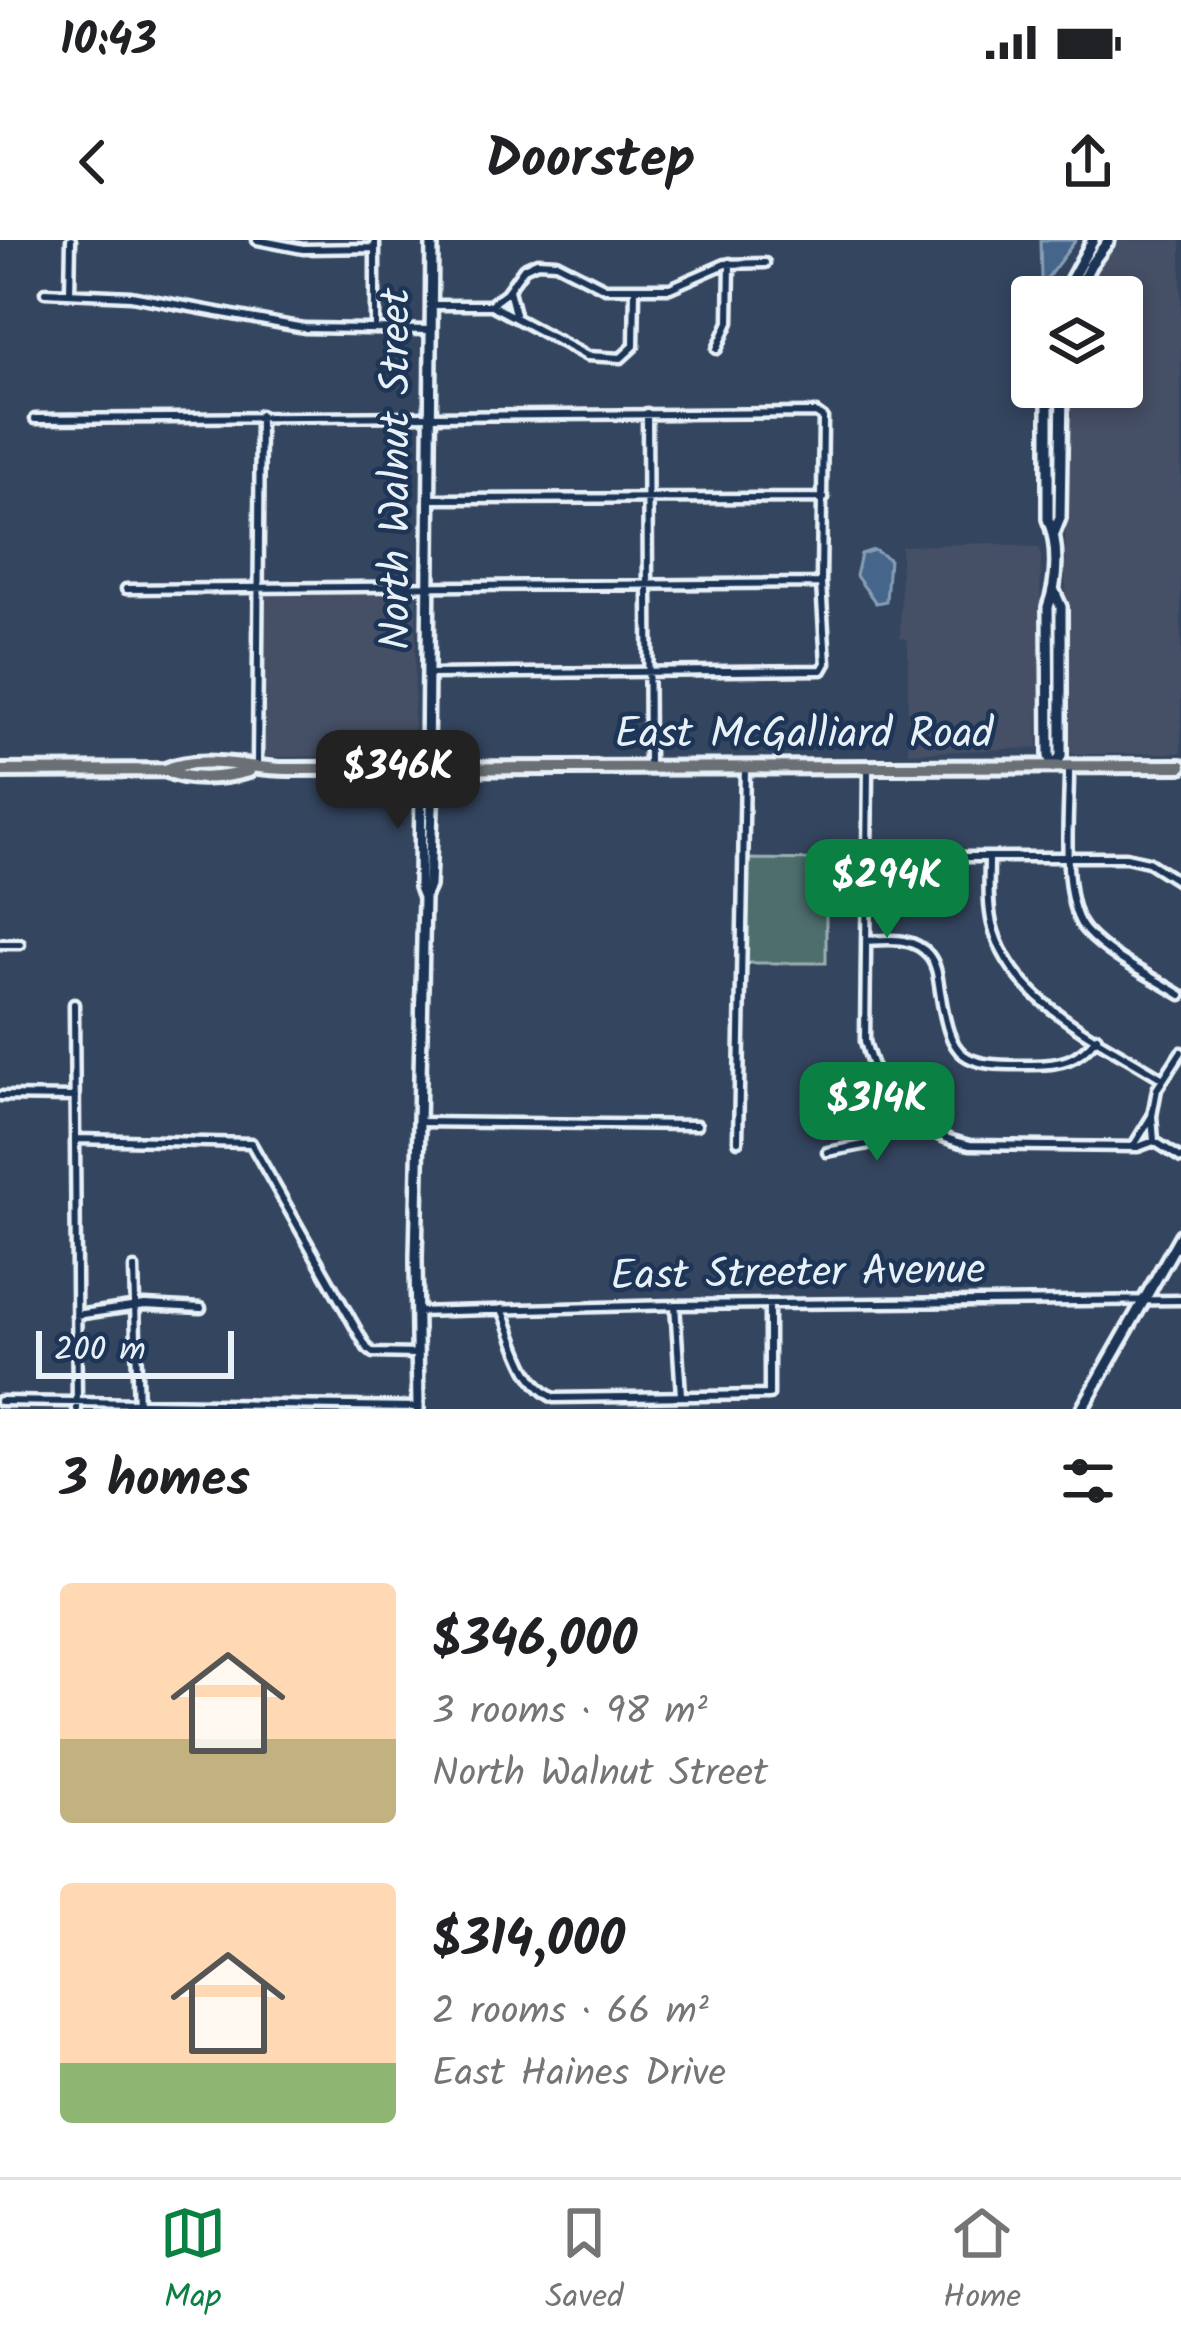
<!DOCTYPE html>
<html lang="en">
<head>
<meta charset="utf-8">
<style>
	:root { --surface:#fff; --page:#f2f2f2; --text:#202124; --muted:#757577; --line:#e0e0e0; --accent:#0b8043 }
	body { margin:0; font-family:Kalam,sans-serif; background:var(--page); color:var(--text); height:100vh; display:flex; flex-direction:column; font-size:45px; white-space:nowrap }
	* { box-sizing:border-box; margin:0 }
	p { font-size:39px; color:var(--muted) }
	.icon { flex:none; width:66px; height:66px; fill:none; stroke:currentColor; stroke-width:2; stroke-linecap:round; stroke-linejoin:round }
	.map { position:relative; height:1169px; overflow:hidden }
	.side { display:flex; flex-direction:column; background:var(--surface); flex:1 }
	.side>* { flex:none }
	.buttons { position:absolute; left:1011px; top:36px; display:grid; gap:24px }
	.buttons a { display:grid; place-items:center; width:132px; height:132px; border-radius:12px; background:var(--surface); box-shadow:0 6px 18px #0003; font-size:60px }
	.scale { position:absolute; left:36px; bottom:30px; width:198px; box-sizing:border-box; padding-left:12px; border:6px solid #e8f1f8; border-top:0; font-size:33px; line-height:42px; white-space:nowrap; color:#e8f1f8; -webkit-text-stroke:9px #1d3557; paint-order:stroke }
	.price { position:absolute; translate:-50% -102px; padding:0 27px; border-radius:24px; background:var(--accent); color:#fff; font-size:39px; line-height:78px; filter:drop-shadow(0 3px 6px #0008) }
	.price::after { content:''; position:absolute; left:50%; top:72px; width:36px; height:27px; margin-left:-18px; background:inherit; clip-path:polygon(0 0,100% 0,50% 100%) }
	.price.active { background:#222; color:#fff }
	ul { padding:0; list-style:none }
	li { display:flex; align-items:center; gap:36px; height:300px; padding:0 60px }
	li span { display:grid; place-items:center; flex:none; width:336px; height:240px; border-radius:12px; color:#555 }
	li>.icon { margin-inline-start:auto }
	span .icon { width:144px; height:144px; fill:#fffc; stroke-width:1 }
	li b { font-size:51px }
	h2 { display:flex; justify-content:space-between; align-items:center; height:144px; padding:0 60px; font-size:51px }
	.status { display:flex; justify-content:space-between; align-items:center; height:84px; padding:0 60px; background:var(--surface); direction:ltr }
	.status svg { height:33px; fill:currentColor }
	header { display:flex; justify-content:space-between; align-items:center; height:156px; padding:0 60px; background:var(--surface); font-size:54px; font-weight:800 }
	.tabs { display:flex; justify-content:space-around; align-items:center; height:168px; border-top:3px solid var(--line); background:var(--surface); font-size:33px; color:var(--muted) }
	.tabs a { display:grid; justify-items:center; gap:6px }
	.tabs .active { color:var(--accent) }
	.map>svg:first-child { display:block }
</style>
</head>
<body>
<div class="status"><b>10:43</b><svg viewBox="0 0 49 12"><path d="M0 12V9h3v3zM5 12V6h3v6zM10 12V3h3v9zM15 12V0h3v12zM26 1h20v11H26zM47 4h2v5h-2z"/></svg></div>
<header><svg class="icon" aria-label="back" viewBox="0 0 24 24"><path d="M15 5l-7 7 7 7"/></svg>Doorstep<svg class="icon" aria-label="share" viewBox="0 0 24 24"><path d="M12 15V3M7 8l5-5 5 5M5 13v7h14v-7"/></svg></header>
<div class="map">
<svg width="1181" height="1169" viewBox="0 0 1181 1169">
	<rect width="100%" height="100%" fill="#34455f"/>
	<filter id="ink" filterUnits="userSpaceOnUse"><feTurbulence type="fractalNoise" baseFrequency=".00833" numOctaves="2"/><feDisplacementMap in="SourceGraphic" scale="24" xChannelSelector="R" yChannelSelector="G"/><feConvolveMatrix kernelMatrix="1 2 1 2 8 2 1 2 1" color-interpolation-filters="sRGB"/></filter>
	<g filter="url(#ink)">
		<path fill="#445065" d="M1114 0H1181V513L1074 514 1066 508 1065 147H1122V57H1079Z
			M992 303 1039 308 1041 316 1038 508 908 513V400L900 397 901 306Z
			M417 353 413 514 265 517 264 354Z"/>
		<path fill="#4e6e6d" stroke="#9bb0b2" stroke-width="3" d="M747 619 826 620V723H746Z"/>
		<path fill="#44668a" stroke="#869eb6" stroke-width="3" d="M1040 0H1076L1045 41 1041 39Z
			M874 310 889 319 886 361 876 363 856 336 861 314Z"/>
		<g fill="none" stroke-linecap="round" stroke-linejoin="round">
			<g stroke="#e8f1f8" stroke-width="15">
				<path id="street" d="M257 0 303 9 375 8
					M375 0V89
					M509 50 515 74
					M45 52 131 56 304 88 431 90
					M70 53 71 0
					M431 65H490L506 53 524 28 537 22 556 23 605 48H670L725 24 765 23
					M493 66 587 116 621 118 634 106 635 48
					M717 109 729 82 730 23
					M647 173 649 528
					M35 179 816 173 823 178 821 343 826 423 822 430 430 434
					M430 259 824 258
					M126 349 821 343
					M257 526 260 175
					M1069 527C1070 568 1058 663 1087 692 1111 718 1151 736 1181 755
					M868 528 865 801C880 859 910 892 970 905L1138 907 1154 901 1181 918
					M831 617H1126L1148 622 1181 643
					M989 618C989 640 987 662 992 684 1011 763 1100 799 1163 839
					M866 701C888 700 913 696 929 715 937 725 938 738 940 751 951 821 961 826 1031 825 1061 825 1078 821 1097 797
					M0 704H20
					M74 764 77 1169
					M0 856 75 857
					M1152 876 1154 901
					M418 882 697 885
					M76 899 251 903 367 1108 373 1113 417 1114
					M738 901 745 528
					M1133 907 1152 876 1157 849 1181 812
					M827 912 869 904 904 877
					M134 1028 138 1169
					M675 1065 681 1155
					M502 1069C514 1097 524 1145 554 1158L769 1155V1064
					M416 1072 675 1065 1181 1060
					M76 1075 145 1065 201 1068
					M0 1161 418 1167"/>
			</g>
			<g stroke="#e8f1f8" stroke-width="18">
				<path id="secondary" d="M1062 57 1093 0
					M1074 57 1091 24 1109 0
					M1048 147V279C1059 304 1058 341 1048 367L1049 516 1053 527
					M1054 293 1060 278 1062 147
					M1053 527 1061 516V367L1054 351
					M424 657 429 646 433 543 427 529
					M418 1169 416 1018 424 657 420 647 421 543 427 529 432 0
					M1082 1169 1181 995"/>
			</g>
			<g stroke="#e8f1f8" stroke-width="20">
				<path id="primary" d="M165 530C189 542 223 538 249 531
					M0 531 165 530C203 514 248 529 288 529L1181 526"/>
			</g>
			<use href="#street" stroke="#1d3557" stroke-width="6"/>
			<use href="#secondary" stroke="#1d3557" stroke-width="9"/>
			<use href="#primary" stroke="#6a7074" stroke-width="10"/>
		</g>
	</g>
	<g text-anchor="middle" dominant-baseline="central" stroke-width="9" stroke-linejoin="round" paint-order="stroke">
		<g font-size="42" fill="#e8f1f8" stroke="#1d3557">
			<text transform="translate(397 229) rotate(-90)">North Walnut Street</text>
			<text x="804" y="495">East McGalliard Road</text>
			<text transform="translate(798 1034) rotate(-1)">East Streeter Avenue</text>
		</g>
	</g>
</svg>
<div class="buttons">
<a><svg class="icon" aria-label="layers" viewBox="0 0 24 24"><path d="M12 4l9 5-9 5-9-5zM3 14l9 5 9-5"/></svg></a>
</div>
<div class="scale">200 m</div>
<b class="price active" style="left:398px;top:592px">$346K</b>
<b class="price" style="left:887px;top:701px">$294K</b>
<b class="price" style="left:877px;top:924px">$314K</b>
</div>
<section class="side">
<h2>3 homes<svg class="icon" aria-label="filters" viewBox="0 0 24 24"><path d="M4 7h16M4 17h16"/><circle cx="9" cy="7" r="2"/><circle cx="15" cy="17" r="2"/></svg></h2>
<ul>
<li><span style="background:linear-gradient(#ffd9b3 65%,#c2b280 0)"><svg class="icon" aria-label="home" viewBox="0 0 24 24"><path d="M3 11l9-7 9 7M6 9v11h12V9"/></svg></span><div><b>$346,000</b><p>3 rooms · 98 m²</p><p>North Walnut Street</p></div></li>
<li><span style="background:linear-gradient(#ffd9b3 75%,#8fb573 0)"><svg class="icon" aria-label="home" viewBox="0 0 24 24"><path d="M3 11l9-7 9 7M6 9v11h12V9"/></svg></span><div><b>$314,000</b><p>2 rooms · 66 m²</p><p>East Haines Drive</p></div></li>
</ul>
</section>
<nav class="tabs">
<a class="active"><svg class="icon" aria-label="map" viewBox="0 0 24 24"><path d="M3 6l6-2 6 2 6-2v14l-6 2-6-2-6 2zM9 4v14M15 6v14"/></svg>Map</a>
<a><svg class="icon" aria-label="saved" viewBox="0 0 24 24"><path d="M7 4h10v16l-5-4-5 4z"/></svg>Saved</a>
<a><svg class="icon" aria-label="home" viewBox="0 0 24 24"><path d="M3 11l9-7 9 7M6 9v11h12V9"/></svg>Home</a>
</nav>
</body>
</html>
